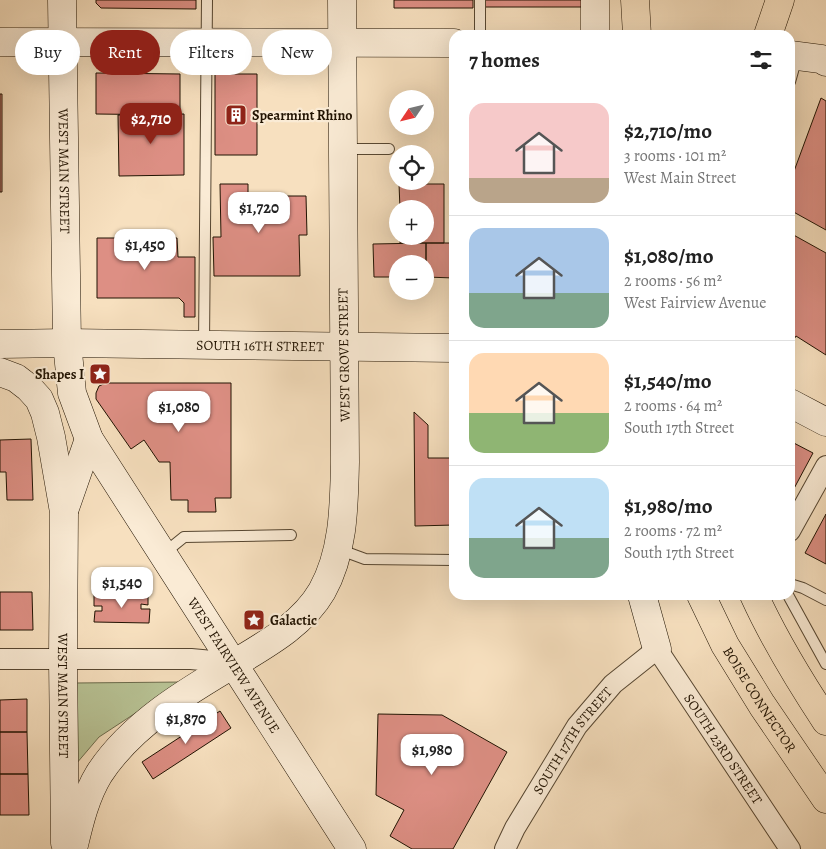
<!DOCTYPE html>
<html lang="en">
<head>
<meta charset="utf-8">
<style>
	:root { --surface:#fff; --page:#f2f2f2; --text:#222; --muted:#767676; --line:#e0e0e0; --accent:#8f2418 }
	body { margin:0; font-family:Alegreya,serif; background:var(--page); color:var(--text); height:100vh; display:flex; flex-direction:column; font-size:19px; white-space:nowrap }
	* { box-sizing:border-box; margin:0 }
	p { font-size:16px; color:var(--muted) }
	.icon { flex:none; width:28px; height:28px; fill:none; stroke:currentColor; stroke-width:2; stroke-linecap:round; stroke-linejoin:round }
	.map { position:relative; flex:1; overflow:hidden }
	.panel { position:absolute; left:449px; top:30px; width:346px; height:570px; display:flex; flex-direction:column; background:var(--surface); border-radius:15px; box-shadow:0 5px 20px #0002 }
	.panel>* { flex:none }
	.guide { position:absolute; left:15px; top:30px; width:359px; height:45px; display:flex; gap:10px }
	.needle { width:32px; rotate:235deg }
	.controls { position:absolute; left:389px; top:90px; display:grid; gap:10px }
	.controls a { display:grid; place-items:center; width:45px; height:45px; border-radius:50%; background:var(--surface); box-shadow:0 5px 20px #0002; font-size:25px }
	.price { position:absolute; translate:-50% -42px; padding:0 11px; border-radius:10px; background:#fff; color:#222; font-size:16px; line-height:32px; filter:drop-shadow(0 1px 2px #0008) }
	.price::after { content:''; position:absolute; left:50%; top:30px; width:15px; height:11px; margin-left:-8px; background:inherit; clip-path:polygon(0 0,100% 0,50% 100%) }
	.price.active { background:var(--accent); color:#fff }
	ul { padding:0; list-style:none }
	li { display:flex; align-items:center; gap:15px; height:125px; padding:0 20px }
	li+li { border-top:1px solid var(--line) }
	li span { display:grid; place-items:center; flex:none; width:140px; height:100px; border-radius:15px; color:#555 }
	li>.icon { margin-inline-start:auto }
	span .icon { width:60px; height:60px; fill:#fffc; stroke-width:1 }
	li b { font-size:21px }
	h2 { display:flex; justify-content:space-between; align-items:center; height:60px; padding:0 20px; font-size:21px }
	.tag { padding:0 18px; border-radius:22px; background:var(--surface); box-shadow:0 5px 20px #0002; font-size:18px; line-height:45px }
	.tag.active { background:var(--accent); color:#fff }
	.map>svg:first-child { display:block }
</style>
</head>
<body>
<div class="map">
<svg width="826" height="849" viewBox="0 0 826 849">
	<rect width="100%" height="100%" fill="#f7e0bf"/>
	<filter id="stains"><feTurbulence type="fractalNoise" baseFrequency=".004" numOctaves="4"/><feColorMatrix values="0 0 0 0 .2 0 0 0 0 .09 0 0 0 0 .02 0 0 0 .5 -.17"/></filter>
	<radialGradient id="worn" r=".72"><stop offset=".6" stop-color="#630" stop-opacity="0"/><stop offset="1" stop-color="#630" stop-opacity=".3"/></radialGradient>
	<path fill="#b8c395" stroke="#6c6b4c" d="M183 682 99 737 76 764 75 683Z"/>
	<path fill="#dd8f84" stroke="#211302" d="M96 0H196V9L101 8 96 3Z
		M394 0H473V8H394Z
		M485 0H585V7H485Z
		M96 73 180 74V115L96 114Z
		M215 74H257V155H215Z
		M0 94H2V192H0Z
		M821 98 826 101V230L790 210V182Z
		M184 114V175L119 176 118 115Z
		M220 184H248V196H306L307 235H299L300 276H214L213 237H221Z
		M399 184H444V243H400V236H425V209H400Z
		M790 233 826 253V355L796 336 790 346Z
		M97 238H177L178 257H195V317H184V303L179 298H97Z
		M426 243V277L425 264H398V277H374L373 244Z
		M426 243H454V278L426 277Z
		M106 383H231V498H215L216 512H188V500H171L170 462H159L144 440 131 449 96 399V393L99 386Z
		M414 412 428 425V458H454V525L415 526Z
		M31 439 33 500H7L6 472H0V440Z
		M790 441 813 453 790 496Z
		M826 514V564L805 553Z
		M0 592H32L33 630H0Z
		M94 594 148 595V605L141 604V609H150L149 623 94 622 95 611H102V606H94Z
		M27 699V732H0V700Z
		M220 711 231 728 153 779 142 762Z
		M378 714 442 715 507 752 453 849H412L390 836 404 810 376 795Z
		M0 732H27L28 774H0Z
		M0 774H28L29 815H0Z"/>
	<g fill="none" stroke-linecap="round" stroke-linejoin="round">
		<g stroke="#564631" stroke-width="12">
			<path id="lane" d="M480 35V0
				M790 82 797 57
				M343 149H389
				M204 344 207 0
				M338 549 365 559 454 560
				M163 554 184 537 291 535
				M790 584 803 588 826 600
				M788 595 826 664"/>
		</g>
		<g stroke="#564631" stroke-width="22">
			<g id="street">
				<path d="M790 531 826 466"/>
				<path d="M0 659H191L234 663"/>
				<path id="s1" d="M505 849 515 828 577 726 613 684 657 649 790 849"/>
			</g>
		</g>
		<g stroke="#211302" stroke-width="29">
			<g id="secondary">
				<path id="s2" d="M62 0 67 343 72 393 89 439 352 849"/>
				<path d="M595 35V0"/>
				<path d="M0 42 454 43"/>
				<path d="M790 55 821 59 826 62"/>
				<path id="s3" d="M0 344 67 343 454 348"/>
				<path id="s4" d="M0 372 16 378 29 388 39 399 45 413 51 437 64 512 63 659 65 843"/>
				<path d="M790 403 826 422"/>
				<path d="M65 508 89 439"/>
				<path d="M642 595 657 649"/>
				<path d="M73 849C79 824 85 797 99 774 132 723 191 689 242 659 272 641 304 622 322 591 344 552 344 505 345 462L342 0"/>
			</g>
		</g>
		<g stroke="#211302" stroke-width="29">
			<g id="highway">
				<path d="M635 0 637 35"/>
				<path d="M768 35 780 0"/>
				<path id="s5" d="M701 595 725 645 762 705 826 799"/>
				<path d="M754 595C774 639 799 680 826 721"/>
			</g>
		</g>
		<use href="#lane" stroke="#faebd5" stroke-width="10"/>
		<use href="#street" stroke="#faebd5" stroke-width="20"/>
		<use href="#secondary" stroke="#faebd5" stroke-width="28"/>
		<use href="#highway" stroke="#f7e0bf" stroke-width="28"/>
	</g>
	<defs>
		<g id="building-square" transform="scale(1.125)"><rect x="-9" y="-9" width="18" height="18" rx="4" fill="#8f2418" stroke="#faebd5"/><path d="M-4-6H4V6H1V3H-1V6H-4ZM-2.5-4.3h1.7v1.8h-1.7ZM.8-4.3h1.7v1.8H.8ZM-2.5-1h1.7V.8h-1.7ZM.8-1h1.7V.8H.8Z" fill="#fff"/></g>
		<g id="sight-square" transform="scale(1.125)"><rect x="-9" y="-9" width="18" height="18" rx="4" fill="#8f2418" stroke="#faebd5"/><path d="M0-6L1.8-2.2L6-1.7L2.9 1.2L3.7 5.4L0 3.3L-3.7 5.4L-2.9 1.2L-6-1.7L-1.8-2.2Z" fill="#fff"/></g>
	</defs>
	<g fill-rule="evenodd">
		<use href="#building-square" x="236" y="115"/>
		<use href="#sight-square" x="100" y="374"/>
		<use href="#sight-square" x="254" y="620"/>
	</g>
	<g text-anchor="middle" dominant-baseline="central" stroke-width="4.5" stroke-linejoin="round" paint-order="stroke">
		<g font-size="14" font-weight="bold" fill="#211302" stroke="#faebd5" text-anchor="start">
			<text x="252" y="115">Spearmint Rhino</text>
			<text x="84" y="374" text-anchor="end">Shapes I</text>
			<text x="270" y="620">Galactic</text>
		</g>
		<g font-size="14" fill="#211302" stroke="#faebd5">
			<text stroke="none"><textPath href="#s2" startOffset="171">WEST MAIN STREET</textPath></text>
			<text stroke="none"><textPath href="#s3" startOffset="260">SOUTH 16TH STREET</textPath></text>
			<text transform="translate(344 355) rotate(-91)">WEST GROVE STREET</text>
			<text stroke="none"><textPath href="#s2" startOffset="711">WEST FAIRVIEW AVENUE</textPath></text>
			<text stroke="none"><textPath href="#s4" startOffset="348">WEST MAIN STREET</textPath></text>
			<text stroke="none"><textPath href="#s5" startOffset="120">BOISE CONNECTOR</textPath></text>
			<text stroke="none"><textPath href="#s1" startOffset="128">SOUTH 17TH STREET</textPath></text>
			<text stroke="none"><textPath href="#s1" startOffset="374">SOUTH 23RD STREET</textPath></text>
		</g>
	</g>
	<rect width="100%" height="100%" filter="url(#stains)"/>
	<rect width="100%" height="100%" fill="url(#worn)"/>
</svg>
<div class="controls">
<a><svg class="needle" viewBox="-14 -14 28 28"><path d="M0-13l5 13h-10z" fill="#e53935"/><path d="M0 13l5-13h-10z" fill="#767676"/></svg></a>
<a><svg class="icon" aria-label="locate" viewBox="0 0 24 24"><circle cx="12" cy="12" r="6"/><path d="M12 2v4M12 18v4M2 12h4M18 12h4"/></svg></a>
<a>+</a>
<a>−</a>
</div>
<b class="price active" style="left:151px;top:145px">$2,710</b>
<b class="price" style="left:259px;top:234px">$1,720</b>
<b class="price" style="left:145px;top:271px">$1,450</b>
<b class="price" style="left:179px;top:433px">$1,080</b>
<b class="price" style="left:122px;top:609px">$1,540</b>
<b class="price" style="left:186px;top:745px">$1,870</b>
<b class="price" style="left:432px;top:776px">$1,980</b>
<div class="guide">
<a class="tag">Buy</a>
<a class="tag active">Rent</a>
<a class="tag">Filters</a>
<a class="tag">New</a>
</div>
<section class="panel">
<h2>7 homes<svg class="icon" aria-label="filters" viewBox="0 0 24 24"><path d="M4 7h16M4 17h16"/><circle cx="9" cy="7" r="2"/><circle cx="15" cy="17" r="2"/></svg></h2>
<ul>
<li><span style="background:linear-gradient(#f6c9c9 75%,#b9a48a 0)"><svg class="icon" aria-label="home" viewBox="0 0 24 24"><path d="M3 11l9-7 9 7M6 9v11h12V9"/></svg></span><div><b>$2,710/mo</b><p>3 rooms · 101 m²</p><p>West Main Street</p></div></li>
<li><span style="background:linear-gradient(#a9c7e8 65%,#7fa58c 0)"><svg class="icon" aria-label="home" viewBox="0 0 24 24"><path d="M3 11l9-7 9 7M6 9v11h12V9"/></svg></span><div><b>$1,080/mo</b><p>2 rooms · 56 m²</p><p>West Fairview Avenue</p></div></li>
<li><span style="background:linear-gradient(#ffd9b3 60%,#8fb573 0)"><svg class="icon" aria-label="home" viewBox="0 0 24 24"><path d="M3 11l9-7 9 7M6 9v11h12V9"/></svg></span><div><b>$1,540/mo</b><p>2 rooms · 64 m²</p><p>South 17th Street</p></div></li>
<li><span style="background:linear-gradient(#bfe0f5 60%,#7fa58c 0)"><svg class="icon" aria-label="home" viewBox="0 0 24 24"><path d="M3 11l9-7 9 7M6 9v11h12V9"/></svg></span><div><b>$1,980/mo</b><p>2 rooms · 72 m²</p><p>South 17th Street</p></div></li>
</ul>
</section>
</div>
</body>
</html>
